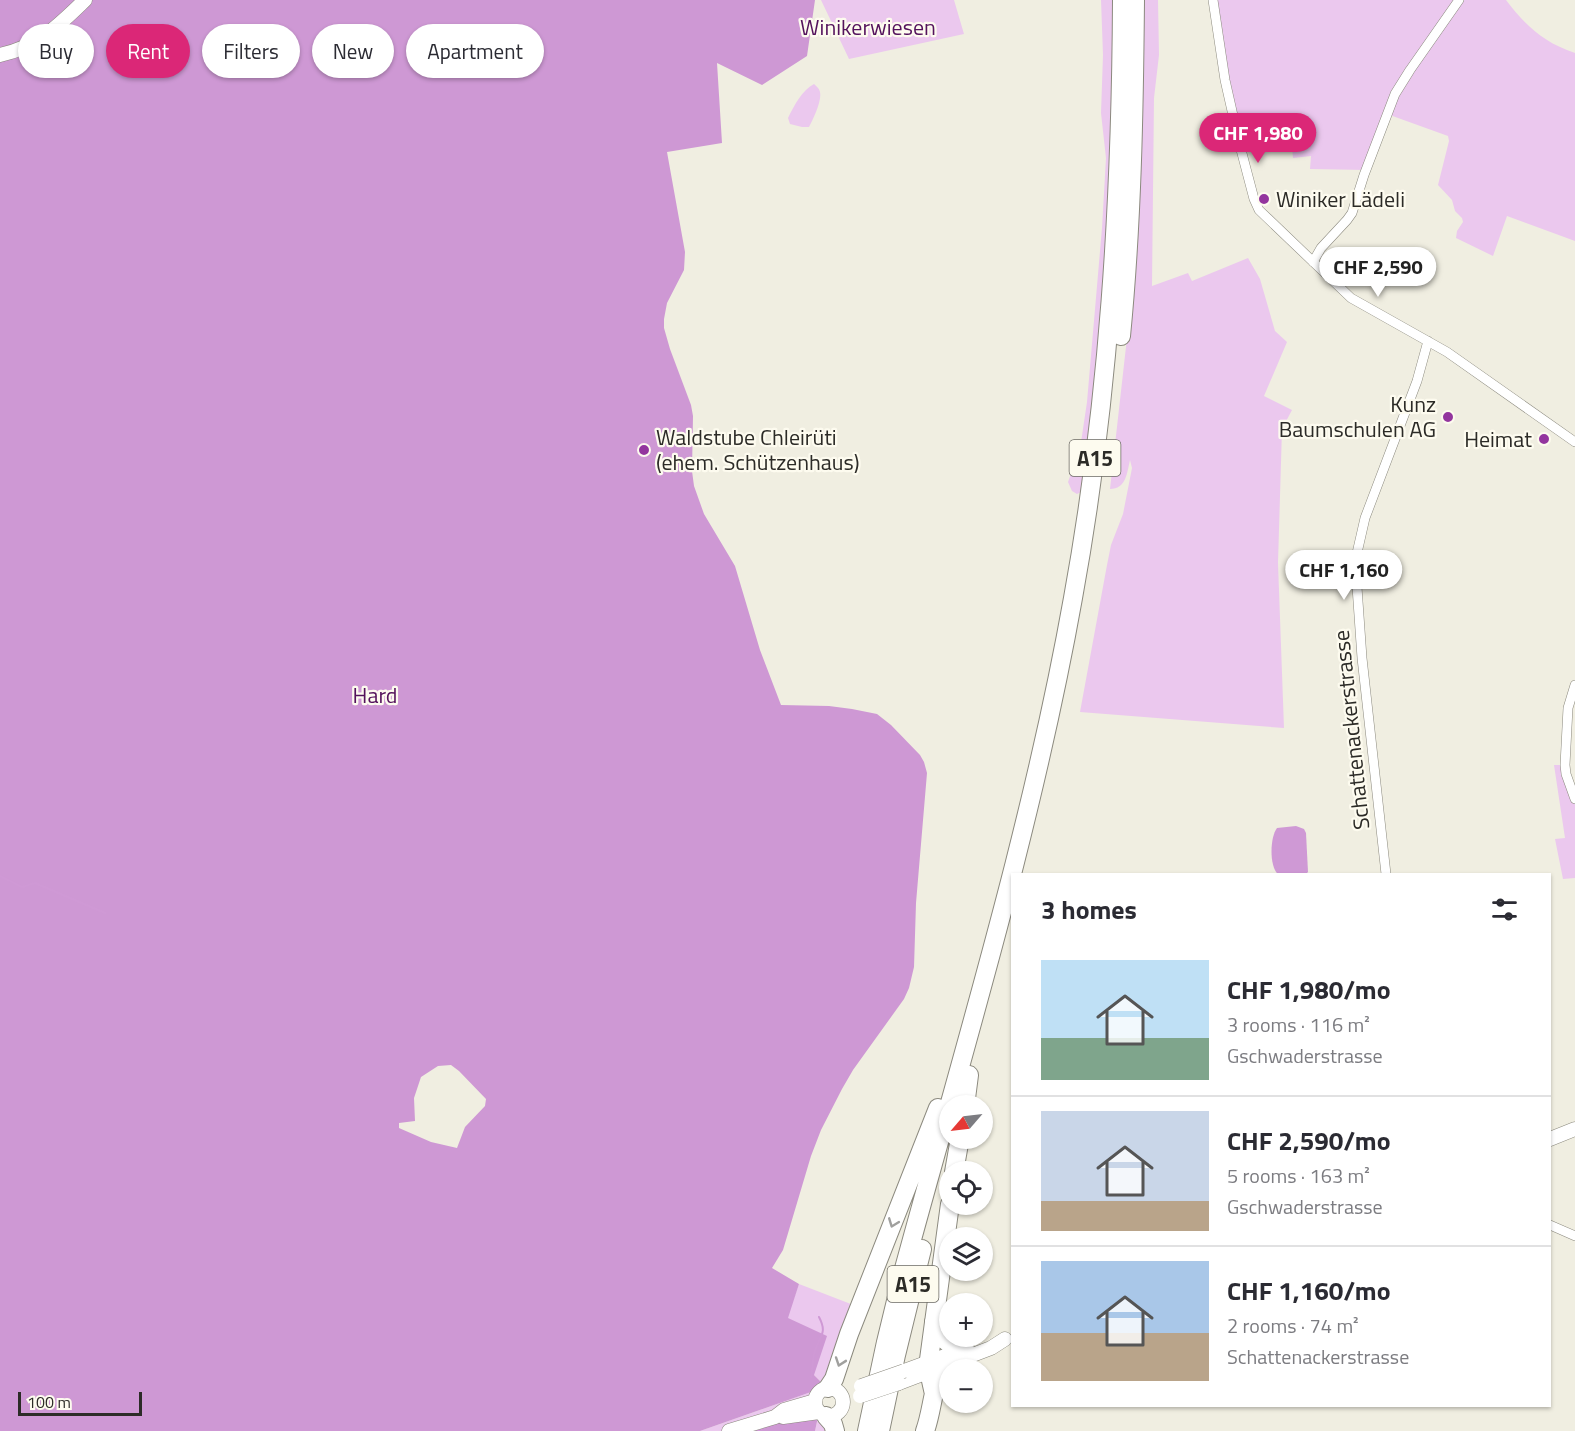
<!DOCTYPE html>
<html lang="en">
<head>
<meta charset="utf-8">
<style>
	:root { --surface:#fff; --page:#f7f7f7; --text:#2b2b33; --muted:#7c7c81; --line:#e1e1e2; --accent:#db2777 }
	body { margin:0; font-family:"Titillium Web",sans-serif; background:var(--page); color:var(--text); height:100vh; display:flex; flex-direction:column; font-size:22px; white-space:nowrap }
	* { box-sizing:border-box; margin:0 }
	p { font-size:20px; color:var(--muted) }
	.icon { flex:none; width:33px; height:33px; fill:none; stroke:currentColor; stroke-width:2; stroke-linecap:round; stroke-linejoin:round }
	.map { position:relative; flex:1; overflow:hidden }
	.panel { position:absolute; left:1011px; top:873px; width:540px; height:534px; display:flex; flex-direction:column; background:var(--surface); border-radius:0px; box-shadow:0 2px 4px #0004 }
	.panel>* { flex:none }
	.top-card { position:absolute; left:18px; top:24px; width:570px; height:54px; display:flex; gap:12px }
	.needle { width:39px; rotate:242deg }
	.controls { position:absolute; left:939px; top:1095px; display:grid; gap:12px }
	.controls a { display:grid; place-items:center; width:54px; height:54px; border-radius:50%; background:var(--surface); box-shadow:0 2px 4px #0004; font-size:30px }
	.scale { position:absolute; left:18px; bottom:15px; width:124px; box-sizing:border-box; padding-left:6px; border:3px solid #2c2b27; border-top:0; font-size:16px; line-height:21px; white-space:nowrap; color:#2c2b27; -webkit-text-stroke:4px #fdfbef; paint-order:stroke }
	.price { position:absolute; translate:-50% -51px; padding:0 14px; border-radius:21px; background:#fff; color:#222; font-size:20px; line-height:39px; filter:drop-shadow(0 2px 3px #0008) }
	.price::after { content:''; position:absolute; left:50%; top:36px; width:18px; height:14px; margin-left:-9px; background:inherit; clip-path:polygon(0 0,100% 0,50% 100%) }
	.price.selected { background:var(--accent); color:#fff }
	ul { padding:0; list-style:none }
	li { display:flex; align-items:center; gap:18px; height:150px; padding:0 30px }
	li+li { border-top:2px solid var(--line) }
	li span { display:grid; place-items:center; flex:none; width:168px; height:120px; border-radius:0px; color:#555 }
	li>.icon { margin-inline-start:auto }
	span .icon { width:72px; height:72px; fill:#fffc; stroke-width:1 }
	li b { font-size:26px }
	h2 { display:flex; justify-content:space-between; align-items:center; height:72px; padding:0 30px; font-size:26px }
	.chip { padding:0 21px; border-radius:27px; background:var(--surface); box-shadow:0 2px 4px #0004; font-size:21px; line-height:54px }
	.chip.selected { background:var(--accent); color:#fff }
	.map>svg:first-child { display:block }
</style>
</head>
<body>
<div class="map">
<svg width="1575" height="1431" viewBox="0 0 1575 1431">
	<rect width="100%" height="100%" fill="#f0eee1"/>
	<path fill="#ebc8ee" d="M821 0H954L964 34 849 59Z
		M1101 0H1114L1116 55 1105 298 1083 491 1077 494 1072 491 1068 482 1080 449 1087 402 1102 228 1106 158 1101 113 1103 55Z
		M1142 0H1158L1159 55 1154 98 1152 286 1188 273 1192 281 1248 258 1260 279 1275 331 1287 342 1264 396 1292 410 1282 429 1278 563 1284 728 1080 712 1107 565 1111 545 1123 514 1132 468 1130 460C1127 473 1126 489 1110 489L1128 329Z
		M1213 0H1506C1526 26 1543 42 1575 53V241L1507 216 1493 256 1456 238 1457 231 1463 222 1462 218 1455 211 1452 200 1438 185 1449 141 1448 136 1387 114 1366 170 1310 169 1311 156 1293 158 1291 136 1239 142Z
		M814 84C817 87 819 88 820 92 822 101 813 119 809 127H802L790 124 788 118C794 106 802 90 814 84Z
		M1554 765H1565L1575 799V878L1563 879 1555 839 1565 838Z
		M799 1284 856 1306 823 1384 814 1375 787 1318Z
		M811 1392C817 1398 822 1421 826 1431H815L819 1413 729 1431H700Z"/>
	<path fill="#ce98d4" fill-rule="evenodd" d="M0 0H815L807 56 762 85 717 63 722 143 667 152 685 252 684 270 667 303 664 319V328L670 349 691 405 693 416 692 471 694 486 704 514 735 566 760 650 781 705 829 706 852 709 877 714 891 725 920 755 924 762 927 773 916 903 914 967 909 988 904 999 853 1070 842 1089 821 1130 811 1156 783 1250 772 1268 799 1284 788 1318 827 1336 814 1375 823 1384 811 1392 700 1431H0ZM451 1065 459 1071 486 1099 485 1106 465 1127 457 1148 431 1142 399 1128V1123L415 1121 414 1098 421 1077 438 1066Z
		M819 1412 815 1431H729Z"/>
	<path fill="#cf99d5" d="M1296 826 1304 829 1306 833 1308 872 1306 874H1278C1269 866 1270 837 1277 828Z"/>
	<g fill="none" stroke-linecap="round" stroke-linejoin="round">
		<path stroke="#cf99d5" stroke-width="2" d="M0 876 22 887 35 883 105 913
			M811 1377C813 1368 812 1359 815 1351 819 1336 828 1334 819 1317"/>
		<g stroke="#8b897e" stroke-width="10">
			<path id="street" d="M1213 0 1225 80 1239 142 1254 199 1259 210 1351 298 1447 352 1575 442
				M1313 262 1321 248 1347 220 1352 213 1364 175 1395 94 1410 70 1459 0
				M1575 685 1568 708 1565 765 1566 774 1575 799
				M1386 874 1362 658 1357 587V553L1365 518 1417 381 1428 341
				M1550 1225 1575 1236"/>
		</g>
		<g stroke="#8b897e" stroke-width="15">
			<path id="secondary" d="M0 55C39 46 57 27 85 0
				M1550 1139 1575 1129
				M904 1371 964 1349
				M899 1383 991 1348 1005 1339
				M815 1402a14 14 0 1 1 28 0a14 14 0 1 1-28 0Z
				M783 1417 819 1412
				M729 1431 775 1417 784 1410 815 1401"/>
		</g>
		<g stroke="#8b897e" stroke-width="20">
			<path id="highway" d="M1121 336C1132 224 1134 112 1135 0
				M965 1106 969 1075
				M954 1172 960 1138
				M934 1321C938 1335 948 1348 965 1349
				M828 1388 834 1379 849 1334 938 1108
				M934 1394 928 1367 950 1204
				M826 1416 833 1424 835 1431
				M867 1431 886 1342 902 1276C963 1051 1032 828 1073 598 1109 401 1121 201 1122 0
				M880 1431 896 1355 922 1249
				M925 1431C933 1409 932 1385 945 1366"/>
		</g>
		<use href="#street" stroke="#fff" stroke-width="9"/>
		<use href="#secondary" stroke="#fff" stroke-width="14"/>
		<use href="#highway" stroke="#fff" stroke-width="18"/>
		<g stroke="#8b897e" stroke-width="15" stroke-linecap="butt">
			<path id="secondary-bridge" d="M861 1386 904 1371
				M860 1396 899 1383"/>
		</g>
		<use href="#secondary-bridge" stroke="#fff" stroke-width="14"/>
	</g>
	<defs><path id="oneway-chevron" d="M-2-3.5L2.5 0L-2 3.5" fill="none" stroke-width="1.6" stroke-linecap="round" stroke-linejoin="round" transform="scale(1.5)"/></defs>
	<g stroke="#a0a09e">
		<use href="#oneway-chevron" transform="translate(893 1223) rotate(111)"/>
		<use href="#oneway-chevron" transform="translate(840 1362) rotate(109)"/>
	</g>
	<g fill="#93359e" stroke="#fdfbef" stroke-width="2">
		<circle cx="1264" cy="199" r="6"/>
		<circle cx="1448" cy="417" r="6"/>
		<circle cx="1544" cy="439" r="6"/>
		<circle cx="644" cy="450" r="6"/>
	</g>
	<g text-anchor="middle" dominant-baseline="central" stroke-width="4.5" stroke-linejoin="round" paint-order="stroke">
		<g fill="#fdfbef" stroke="#6b6963" stroke-width="1.5">
			<rect x="1069.5" y="440" width="51" height="36" rx="4.5"/>
			<rect x="887.5" y="1266" width="51" height="36" rx="4.5"/>
		</g>
		<g font-size="21" font-weight="bold" fill="#2c2b27">
			<text x="1095" y="458">A15</text>
			<text x="913" y="1284">A15</text>
		</g>
		<g font-size="22" fill="#54125c" stroke="#fdfbef">
			<text x="868" y="27">Winikerwiesen</text>
			<text x="375" y="695">Hard</text>
		</g>
		<g font-size="22" fill="#2c2b27" stroke="#fdfbef" text-anchor="start">
			<text x="1276" y="199">Winiker Lädeli</text>
			<text x="1436" y="404" text-anchor="end">Kunz<tspan x="1436" dy="25">Baumschulen AG</tspan></text>
			<text x="656" y="437">Waldstube Chleirüti<tspan x="656" dy="25">(ehem. Schützenhaus)</tspan></text>
			<text x="1532" y="439" text-anchor="end">Heimat</text>
		</g>
		<g font-size="22" fill="#2c2b27" stroke="#fdfbef">
			<text transform="translate(1351 730) rotate(-96)">Schattenackerstrasse</text>
		</g>
	</g>
</svg>
<div class="controls">
<a><svg class="needle" viewBox="-14 -14 28 28"><path d="M0-13l5 13h-10z" fill="#e53935"/><path d="M0 13l5-13h-10z" fill="#7c7c81"/></svg></a>
<a><svg class="icon" aria-label="locate" viewBox="0 0 24 24"><circle cx="12" cy="12" r="6"/><path d="M12 2v4M12 18v4M2 12h4M18 12h4"/></svg></a>
<a><svg class="icon" aria-label="layers" viewBox="0 0 24 24"><path d="M12 4l9 5-9 5-9-5zM3 14l9 5 9-5"/></svg></a>
<a>+</a>
<a>−</a>
</div>
<div class="scale">100 m</div>
<b class="price selected" style="left:1258px;top:164px">CHF 1,980</b>
<b class="price" style="left:1378px;top:298px">CHF 2,590</b>
<b class="price" style="left:1344px;top:601px">CHF 1,160</b>
<div class="top-card">
<a class="chip">Buy</a>
<a class="chip selected">Rent</a>
<a class="chip">Filters</a>
<a class="chip">New</a>
<a class="chip">Apartment</a>
</div>
<section class="panel">
<h2>3 homes<svg class="icon" aria-label="filters" viewBox="0 0 24 24"><path d="M4 7h16M4 17h16"/><circle cx="9" cy="7" r="2"/><circle cx="15" cy="17" r="2"/></svg></h2>
<ul>
<li><span style="background:linear-gradient(#bfe0f5 65%,#7fa58c 0)"><svg class="icon" aria-label="home" viewBox="0 0 24 24"><path d="M3 11l9-7 9 7M6 9v11h12V9"/></svg></span><div><b>CHF 1,980/mo</b><p>3 rooms · 116 m²</p><p>Gschwaderstrasse</p></div></li>
<li><span style="background:linear-gradient(#c9d6e8 75%,#b9a48a 0)"><svg class="icon" aria-label="home" viewBox="0 0 24 24"><path d="M3 11l9-7 9 7M6 9v11h12V9"/></svg></span><div><b>CHF 2,590/mo</b><p>5 rooms · 163 m²</p><p>Gschwaderstrasse</p></div></li>
<li><span style="background:linear-gradient(#a9c7e8 60%,#b9a48a 0)"><svg class="icon" aria-label="home" viewBox="0 0 24 24"><path d="M3 11l9-7 9 7M6 9v11h12V9"/></svg></span><div><b>CHF 1,160/mo</b><p>2 rooms · 74 m²</p><p>Schattenackerstrasse</p></div></li>
</ul>
</section>
</div>
</body>
</html>
